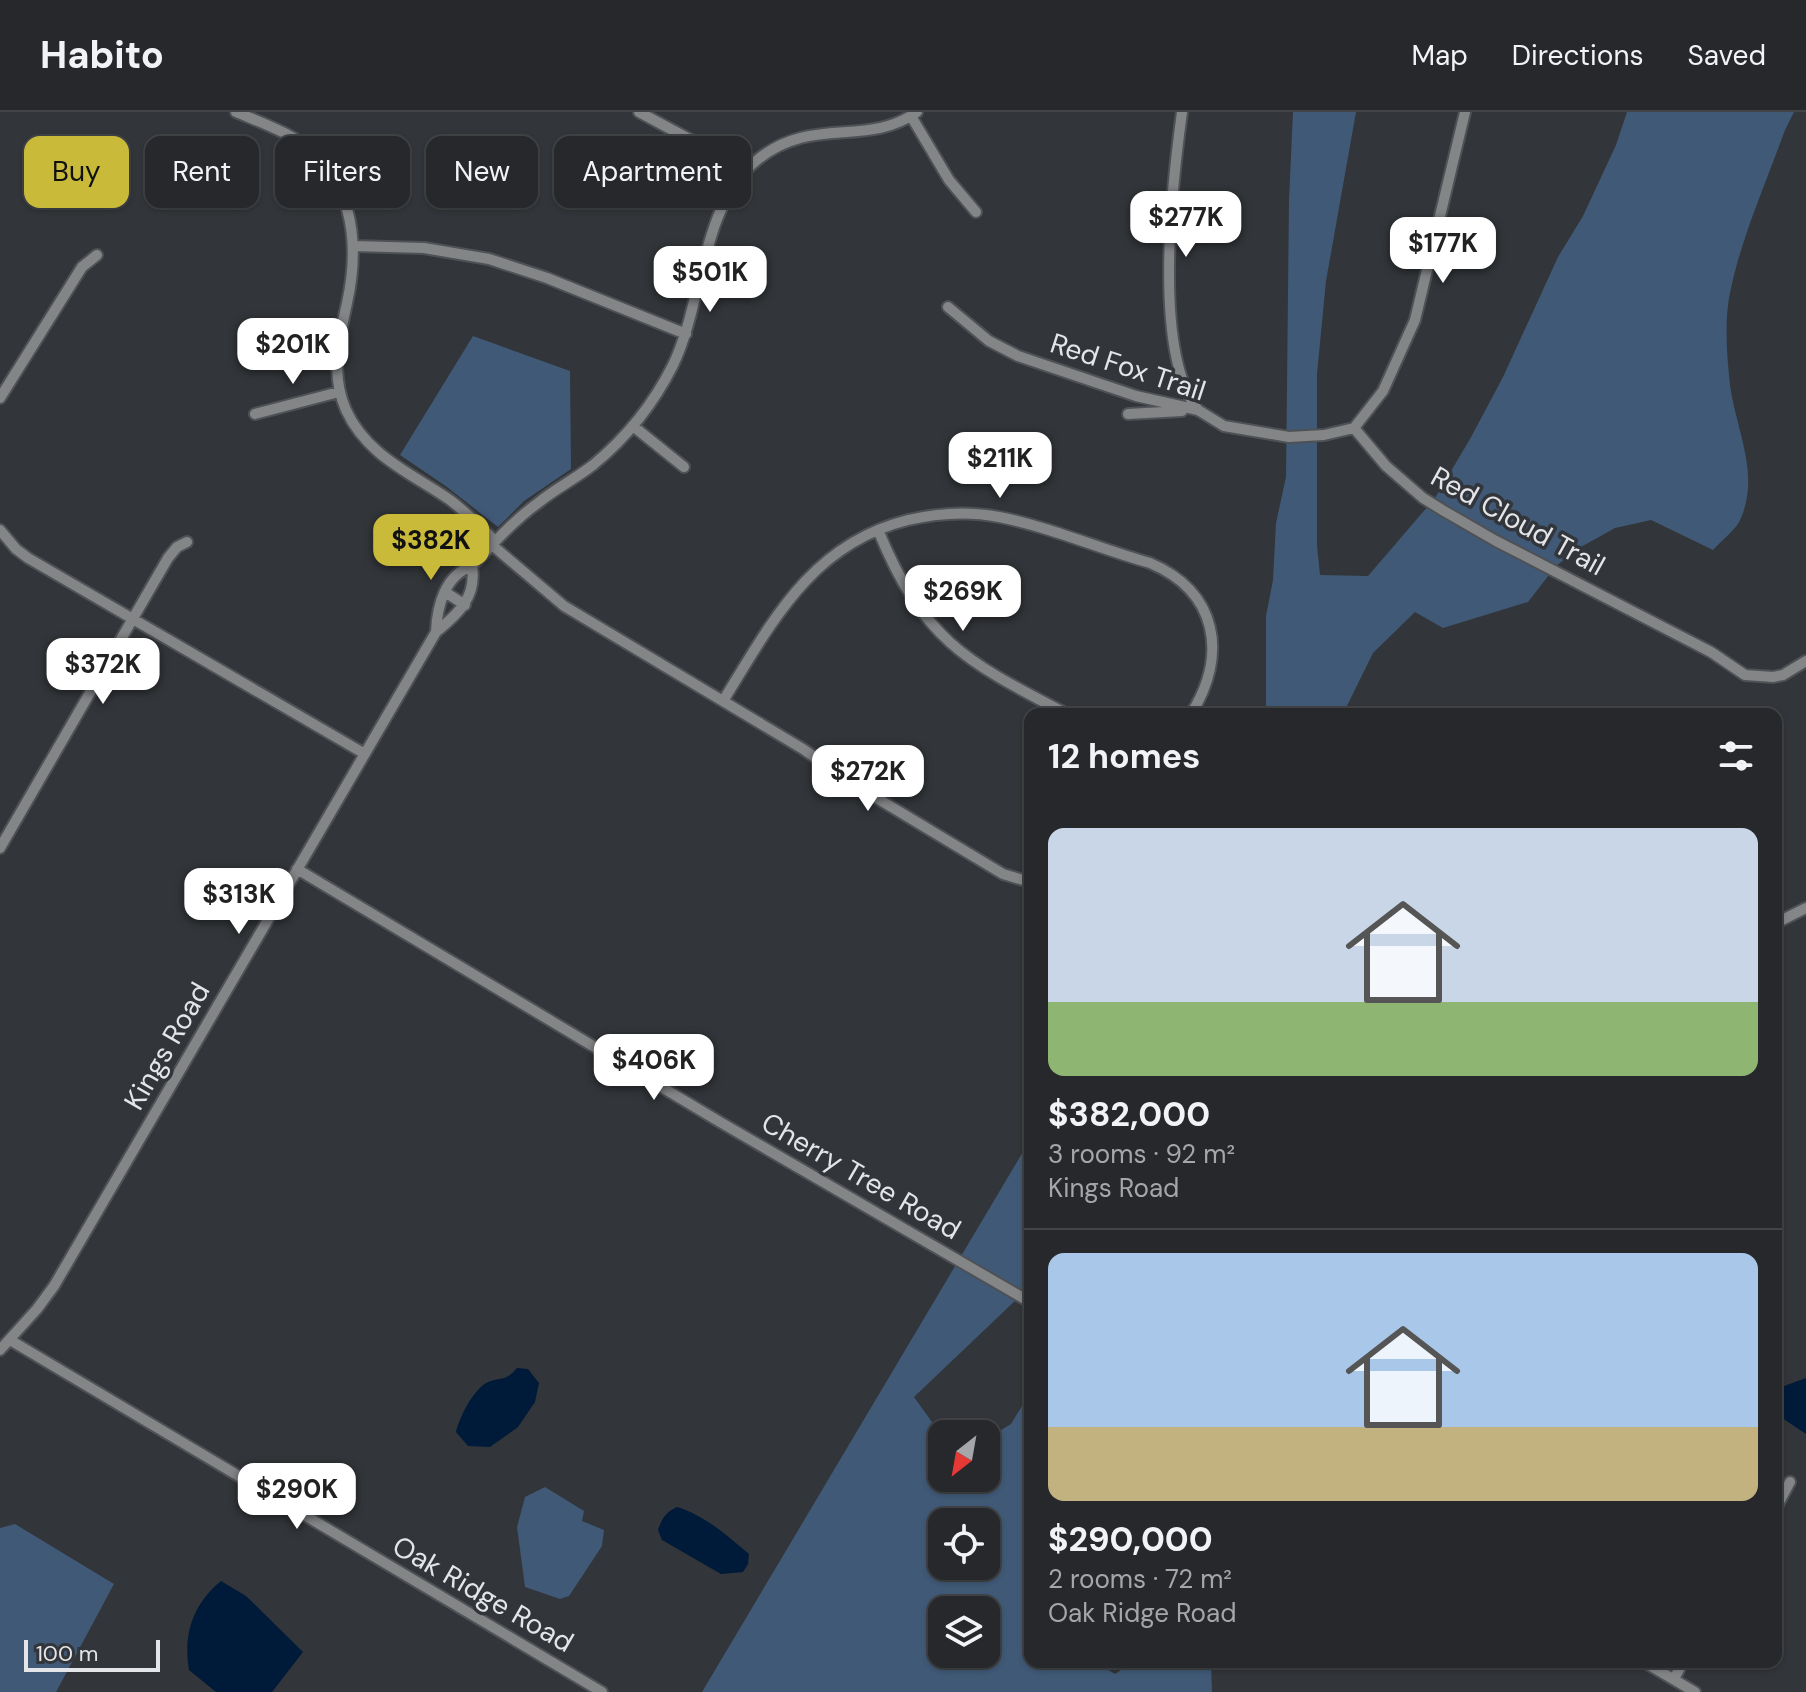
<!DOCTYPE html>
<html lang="en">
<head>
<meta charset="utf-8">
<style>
	:root { --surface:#26282b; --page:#2e3033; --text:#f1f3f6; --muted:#a4a6a9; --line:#424447; --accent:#caba3a }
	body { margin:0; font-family:"DM Sans",sans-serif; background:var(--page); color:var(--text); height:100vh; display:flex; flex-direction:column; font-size:30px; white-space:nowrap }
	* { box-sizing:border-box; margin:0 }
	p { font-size:26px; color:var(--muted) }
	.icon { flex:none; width:44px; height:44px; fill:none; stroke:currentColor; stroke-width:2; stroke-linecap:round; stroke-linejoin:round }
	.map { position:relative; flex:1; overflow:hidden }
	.panel { position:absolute; left:1024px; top:596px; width:758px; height:960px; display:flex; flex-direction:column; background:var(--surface); border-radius:16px; box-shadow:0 2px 6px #0004,0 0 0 2px var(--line) }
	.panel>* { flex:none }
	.guide { position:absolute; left:24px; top:24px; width:760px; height:72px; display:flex; gap:16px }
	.needle { width:52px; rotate:211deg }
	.controls { position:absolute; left:928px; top:1308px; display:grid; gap:16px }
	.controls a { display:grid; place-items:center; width:72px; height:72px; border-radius:16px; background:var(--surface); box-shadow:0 2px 6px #0004,0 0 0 2px var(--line); font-size:40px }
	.scale { position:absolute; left:24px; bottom:20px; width:136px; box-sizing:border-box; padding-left:8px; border:4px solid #e3e5e8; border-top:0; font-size:22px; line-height:28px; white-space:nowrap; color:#e3e5e8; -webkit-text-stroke:6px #323539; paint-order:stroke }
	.price { position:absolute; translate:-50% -68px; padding:0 18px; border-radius:16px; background:#fff; color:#222; font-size:26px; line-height:52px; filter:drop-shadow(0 2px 4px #0008) }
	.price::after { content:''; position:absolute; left:50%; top:48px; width:24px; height:18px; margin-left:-12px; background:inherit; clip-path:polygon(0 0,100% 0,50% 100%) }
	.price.current { background:var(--accent); color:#111 }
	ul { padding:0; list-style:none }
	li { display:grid; align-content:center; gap:16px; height:424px; padding:0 24px }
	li+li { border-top:2px solid var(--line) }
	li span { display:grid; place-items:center; height:248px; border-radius:16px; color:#555 }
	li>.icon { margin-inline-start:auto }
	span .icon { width:144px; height:144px; fill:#fffc; stroke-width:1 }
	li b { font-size:34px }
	h2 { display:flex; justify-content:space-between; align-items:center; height:96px; padding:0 24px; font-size:34px }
	.pill { padding:0 28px; border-radius:16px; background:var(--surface); box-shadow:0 2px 6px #0004,0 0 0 2px var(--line); font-size:28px; line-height:72px }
	.pill.current { background:var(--accent); color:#111 }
	header { display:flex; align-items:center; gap:48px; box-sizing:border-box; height:112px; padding:0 40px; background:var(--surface); border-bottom:2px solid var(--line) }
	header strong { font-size:38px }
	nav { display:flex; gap:44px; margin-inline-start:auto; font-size:28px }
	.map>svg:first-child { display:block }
</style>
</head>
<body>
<header>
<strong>Habito</strong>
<nav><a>Map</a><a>Directions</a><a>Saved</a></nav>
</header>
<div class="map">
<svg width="1806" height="1580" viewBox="0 0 1806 1580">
	<rect width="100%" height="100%" fill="#323539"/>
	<path fill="#405976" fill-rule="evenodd" d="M1293 0H1356L1326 169 1317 262V433L1320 463 1368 464 1435 386 1470 327 1503 265 1558 145 1583 104 1616 33 1627 0H1794L1785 18C1766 71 1741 126 1730 181 1724 210 1727 244 1730 273 1736 318 1760 361 1741 406 1737 417 1721 429 1713 438L1651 408 1615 416 1581 435 1556 454 1528 490 1443 516 1415 500 1373 541 1343 602H1266V504L1273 468 1276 411 1286 365 1289 88Z
		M473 224 570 259 571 357 524 389 498 415 447 375 400 343Z
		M1030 1028V1189L1019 1185 914 1285 942 1324V1366H986V1327L1011 1312 1030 1281V1550H1095L1115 1562 1133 1550H1211L1212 1580H702ZM942 1410H986V1454H942ZM942 1498H986V1542H942Z
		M545 1375 584 1399 582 1409 604 1418 602 1434 569 1484 560 1487 525 1475 517 1415 525 1385Z
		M15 1412 114 1472 56 1580H0V1416Z"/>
	<path fill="#001a39" d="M517 1256 528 1257 539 1271 535 1290 518 1315 490 1335 468 1334 456 1320C459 1306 474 1276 488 1270 503 1264 505 1270 517 1256Z
		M1806 1266V1322L1776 1302 1779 1276Z
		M677 1395C704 1403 728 1424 749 1442L748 1452 743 1460 721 1462 662 1428 658 1418C662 1406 666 1400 677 1395Z
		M221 1469 246 1484 303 1540 272 1580H216L189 1558C183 1522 193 1492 221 1469Z"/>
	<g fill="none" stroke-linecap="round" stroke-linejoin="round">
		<g stroke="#4e5155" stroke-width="14">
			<path id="street" d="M236 0C255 8 274 15 292 25 352 61 361 128 347 191 339 228 330 262 346 298 367 344 411 361 450 388 466 400 481 415 495 429
				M639 0 691 28 738 66
				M1182 0C1172 73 1152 239 1198 298
				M911 4 949 68 976 100
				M354 134 424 136 489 147 547 166 686 222
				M948 195 989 229 1018 244 1136 284 1198 298 1224 314 1289 325 1324 323 1354 316
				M0 286 82 155 97 143
				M255 302 339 280
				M1128 302 1182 299
				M633 314 684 355
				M1354 316 1386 354 1423 386 1444 399 1496 429 1711 540 1745 563 1773 565 1783 563 1806 549
				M1354 316 1383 279 1415 208 1465 0
				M0 418 16 437 28 446 365 642
				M878 418C924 529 965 549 1067 602
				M492 433 564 494 803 637 855 673 1003 762 1030 770
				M445 480 465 493
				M436 520C437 494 445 463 472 454
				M723 589C772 510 811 432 908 408 938 401 969 399 999 405 1050 415 1100 437 1150 451 1218 480 1228 543 1191 602
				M0 736 168 446 177 435 187 430
				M297 757 720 1010 1030 1190
				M1776 811 1806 796
				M10 1228 602 1580
				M0 1238 37 1197 54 1174 436 520C458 502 477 485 472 454 493 432 513 409 538 391 555 377 575 367 593 353 626 326 654 291 673 253 704 189 700 95 757 48 812 3 866 36 917 0
				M1776 1396 1790 1370
				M1644 1550 1695 1580
				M1674 1567 1683 1550"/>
		</g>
		<use href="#street" stroke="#838587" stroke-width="10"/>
	</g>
	<g text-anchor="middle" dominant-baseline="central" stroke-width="7" stroke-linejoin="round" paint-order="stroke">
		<g font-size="28" fill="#e3e5e8" stroke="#323539">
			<text transform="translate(1128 255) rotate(18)">Red Fox Trail</text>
			<text transform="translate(1518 409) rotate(29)">Red Cloud Trail</text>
			<text transform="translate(167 934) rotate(-60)">Kings Road</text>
			<text transform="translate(861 1064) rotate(30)">Cherry Tree Road</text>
			<text transform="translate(483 1482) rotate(30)">Oak Ridge Road</text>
		</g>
	</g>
</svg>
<div class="controls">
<a><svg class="needle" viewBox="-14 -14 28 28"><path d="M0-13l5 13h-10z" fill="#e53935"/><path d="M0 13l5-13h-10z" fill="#a4a6a9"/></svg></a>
<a><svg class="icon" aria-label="locate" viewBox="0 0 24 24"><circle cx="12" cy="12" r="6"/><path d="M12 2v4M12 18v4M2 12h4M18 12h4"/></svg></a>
<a><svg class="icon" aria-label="layers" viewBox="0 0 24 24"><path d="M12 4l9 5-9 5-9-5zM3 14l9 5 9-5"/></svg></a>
</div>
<div class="scale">100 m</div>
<b class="price" style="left:1186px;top:147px">$277K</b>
<b class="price" style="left:1443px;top:173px">$177K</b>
<b class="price" style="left:710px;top:202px">$501K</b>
<b class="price" style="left:293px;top:274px">$201K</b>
<b class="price" style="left:1000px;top:388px">$211K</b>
<b class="price current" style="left:431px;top:470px">$382K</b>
<b class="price" style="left:963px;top:521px">$269K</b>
<b class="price" style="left:103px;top:594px">$372K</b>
<b class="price" style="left:868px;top:701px">$272K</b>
<b class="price" style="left:239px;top:824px">$313K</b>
<b class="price" style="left:654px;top:990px">$406K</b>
<b class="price" style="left:297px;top:1419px">$290K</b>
<div class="guide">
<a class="pill current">Buy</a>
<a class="pill">Rent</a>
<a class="pill">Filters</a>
<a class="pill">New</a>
<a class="pill">Apartment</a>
</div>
<section class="panel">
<h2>12 homes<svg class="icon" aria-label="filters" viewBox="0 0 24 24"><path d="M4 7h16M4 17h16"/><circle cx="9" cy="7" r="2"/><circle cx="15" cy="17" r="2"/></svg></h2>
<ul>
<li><span style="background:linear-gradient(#c9d6e8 70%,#8fb573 0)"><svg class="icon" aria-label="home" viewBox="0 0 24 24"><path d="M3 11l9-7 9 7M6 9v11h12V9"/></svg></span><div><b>$382,000</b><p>3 rooms · 92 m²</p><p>Kings Road</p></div></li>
<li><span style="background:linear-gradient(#a9c7e8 70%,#c2b280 0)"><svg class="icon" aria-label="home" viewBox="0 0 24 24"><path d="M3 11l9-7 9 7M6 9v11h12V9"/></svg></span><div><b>$290,000</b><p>2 rooms · 72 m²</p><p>Oak Ridge Road</p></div></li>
</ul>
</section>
</div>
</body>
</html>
